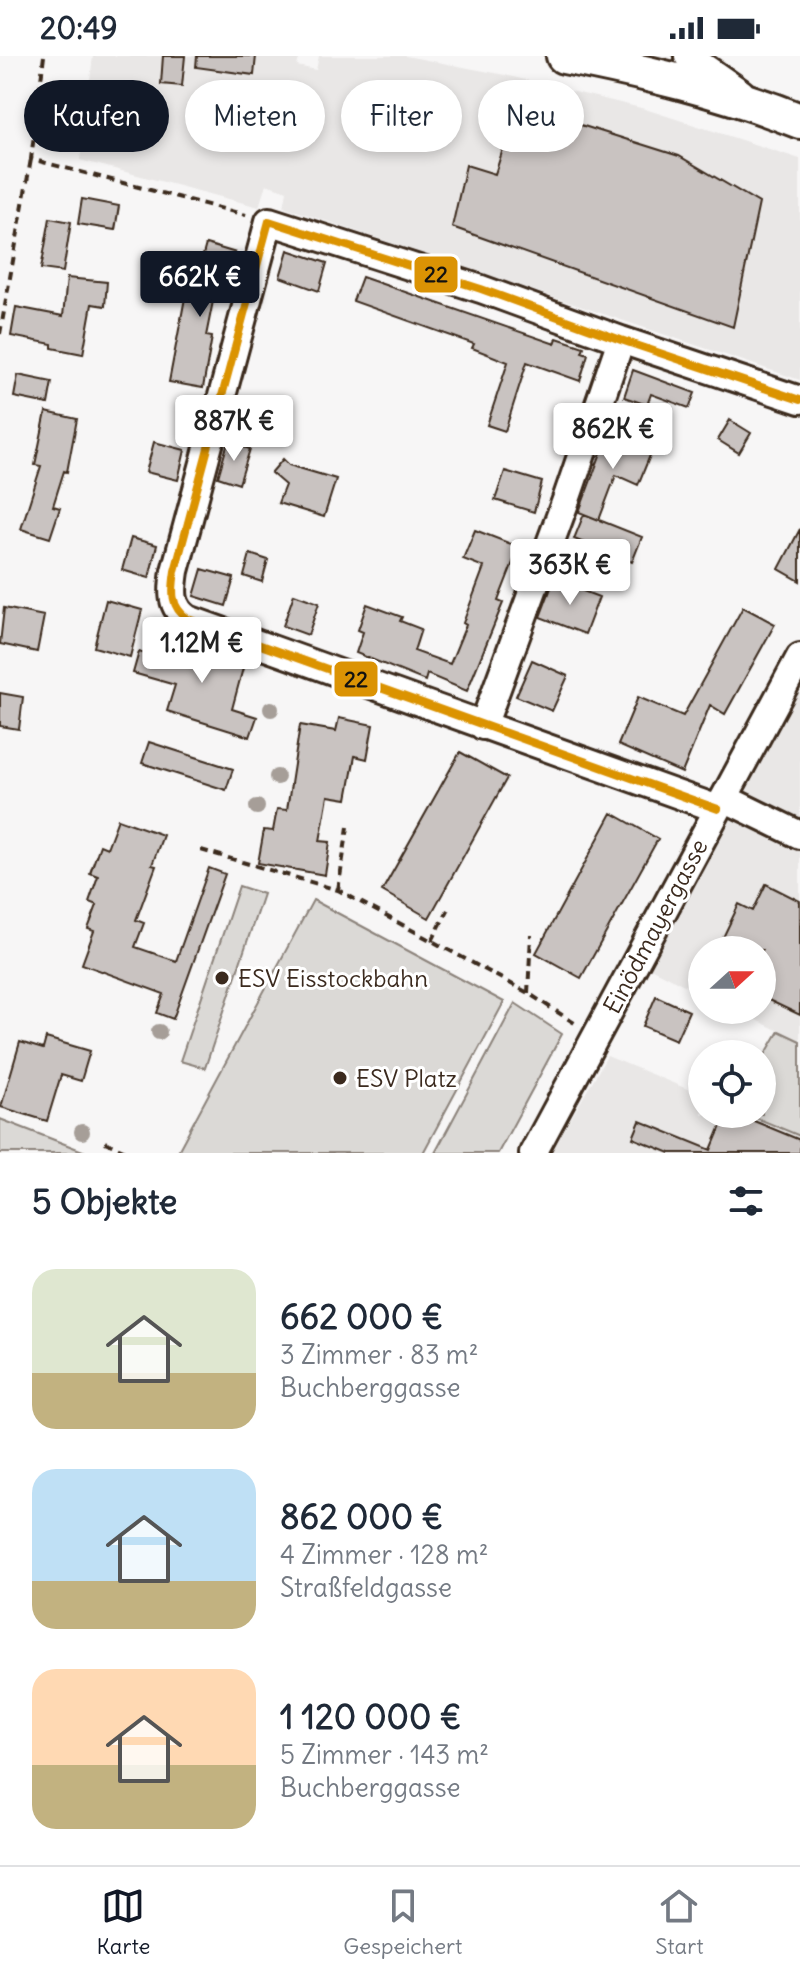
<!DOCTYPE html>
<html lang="de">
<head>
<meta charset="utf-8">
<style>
	:root { --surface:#fff; --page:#f2f2f3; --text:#1f2937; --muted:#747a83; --line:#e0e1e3; --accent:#111827 }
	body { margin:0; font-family:Delius,sans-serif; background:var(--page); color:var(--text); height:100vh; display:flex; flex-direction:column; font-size:30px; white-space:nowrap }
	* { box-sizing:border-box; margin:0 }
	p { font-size:26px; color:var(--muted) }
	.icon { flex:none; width:44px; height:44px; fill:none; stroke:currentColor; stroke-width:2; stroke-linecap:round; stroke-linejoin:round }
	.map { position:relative; height:1097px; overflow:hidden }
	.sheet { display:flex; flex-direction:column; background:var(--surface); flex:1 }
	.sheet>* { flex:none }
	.banner { position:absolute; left:24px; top:24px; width:752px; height:72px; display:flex; gap:16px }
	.needle { width:52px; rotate:69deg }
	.buttons { position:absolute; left:688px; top:880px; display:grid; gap:16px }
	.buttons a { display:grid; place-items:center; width:88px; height:88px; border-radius:50%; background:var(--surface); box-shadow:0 4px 12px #0003; font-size:40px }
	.price { position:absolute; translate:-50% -68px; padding:0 18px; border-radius:8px; background:#fff; color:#222; font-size:26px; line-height:52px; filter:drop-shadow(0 2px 4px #0008) }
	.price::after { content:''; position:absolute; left:50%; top:48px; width:24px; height:18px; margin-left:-12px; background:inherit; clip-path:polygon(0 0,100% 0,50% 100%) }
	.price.selected { background:var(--accent); color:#fff }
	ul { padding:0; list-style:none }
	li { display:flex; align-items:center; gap:24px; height:200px; padding:0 32px }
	li span { display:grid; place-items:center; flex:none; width:224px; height:160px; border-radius:24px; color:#555 }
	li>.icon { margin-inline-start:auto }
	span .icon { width:96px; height:96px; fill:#fffc; stroke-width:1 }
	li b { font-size:34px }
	h2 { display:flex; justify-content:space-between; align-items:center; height:96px; padding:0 32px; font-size:34px }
	.chip { padding:0 28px; border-radius:36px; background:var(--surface); box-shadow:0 4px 12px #0003; font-size:28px; line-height:72px }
	.chip.selected { background:var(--accent); color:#fff }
	.status { display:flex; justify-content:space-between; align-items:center; height:56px; padding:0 40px; background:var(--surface); direction:ltr }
	.status svg { height:22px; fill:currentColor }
	.tab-bar { display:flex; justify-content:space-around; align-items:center; height:112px; border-top:2px solid var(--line); background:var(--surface); font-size:22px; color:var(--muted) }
	.tab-bar a { display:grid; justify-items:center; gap:4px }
	.tab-bar .selected { color:var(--accent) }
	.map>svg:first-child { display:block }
</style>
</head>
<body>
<div class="status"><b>20:49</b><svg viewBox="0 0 49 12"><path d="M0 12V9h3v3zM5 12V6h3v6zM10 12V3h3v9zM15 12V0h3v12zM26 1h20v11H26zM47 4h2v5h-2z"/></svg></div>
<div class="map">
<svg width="800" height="1097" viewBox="0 0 800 1097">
	<rect width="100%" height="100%" fill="#f7f6f6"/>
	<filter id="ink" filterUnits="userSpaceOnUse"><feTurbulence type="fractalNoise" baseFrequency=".0125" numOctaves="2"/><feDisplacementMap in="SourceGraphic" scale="16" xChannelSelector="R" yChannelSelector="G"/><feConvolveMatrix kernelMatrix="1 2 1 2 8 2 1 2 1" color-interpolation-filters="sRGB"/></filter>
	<g filter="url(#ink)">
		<path fill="#e9e7e6" d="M93 0H300L297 10 316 14 319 0H406L505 19 645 53 800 103V324L284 151 287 135 266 128 259 151 80 104Z
			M800 635V985L735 954H762V894H702V938L650 912Z
			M607 1000 702 1039V1058H747L800 1080V1097H551Z"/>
		<path fill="#dbd9d6" stroke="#8b827a" stroke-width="2" d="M239 830 263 838 205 1012 180 1005Z
			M313 844 504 946 423 1097H177Z
			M515 947 562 978 498 1097H435Z
			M779 975 800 985V1080L747 1058H762V1004Z
			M0 1063 88 1097H0Z"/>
		<path fill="#c9c3c1" stroke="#3b2a1e" stroke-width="2" d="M163 0H185L182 30 161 28Z
			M197 0H256L254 19 196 11Z
			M517 49 679 100 759 147 733 271 452 171 466 109 495 118Z
			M82 143 119 150 115 174 78 168Z
			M50 162 71 166 63 216 41 213Z
			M206 188 236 197 227 228 217 225 206 280 212 281 203 332 169 326 185 242 191 243Z
			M288 194 327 207 319 235 280 221Z
			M362 221 555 288 557 282 584 291 582 296 588 298 580 325 527 306 505 375 487 369 508 306 472 292 474 288 353 245Z
			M67 222 107 226 105 250 92 248 83 298 52 292V288L11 280 16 251 63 260Z
			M633 314 695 337 689 352 651 338 647 349 624 341Z
			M18 319 52 326 48 348 14 341Z
			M46 356 77 363 67 416 64 415 53 450 60 452 50 482 21 473 41 410 35 409Z
			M730 364 751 377 739 397 718 384Z
			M611 370 628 378 625 386 651 397 638 429 616 419 599 464 579 456Z
			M154 386 185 394 178 424 146 416Z
			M228 386 250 393 239 428 218 421Z
			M283 403 289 409 336 423 324 461 278 447 285 429 271 417Z
			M505 415 542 426 534 456 495 444Z
			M584 458 642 481 632 506 574 483Z
			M800 473V525L779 513Z
			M475 474 519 491 498 545 503 547 467 635 427 618 425 625 356 597 363 576 358 574 367 548 402 561 400 565 421 573 414 595 450 608 466 569 463 567 484 511 463 503Z
			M131 482 157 489 149 522 122 514Z
			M250 498 268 504 262 526 244 520Z
			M202 513 234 522 226 550 194 540Z
			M554 524 599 541 585 578 540 561Z
			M294 538 319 547 308 579 283 570Z
			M106 544 142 554 130 601 94 591Z
			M743 551 775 568 725 658 710 649 682 717 618 689 638 641 683 660Z
			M4 552 44 560 37 596 0 588Z
			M185 581 246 601 232 653 257 661 250 681 167 655 175 629 133 617 139 596 178 607Z
			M532 604 568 620 552 655 516 640Z
			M0 637 23 641 19 673 0 670Z
			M339 662 373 669 367 703 355 700 347 743 328 740 320 785 330 786 325 819 258 807 264 774 273 775 277 753 287 754 300 669 336 675Z
			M149 686 233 713 226 734 142 707Z
			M460 696 507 722 429 862 382 835Z
			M612 757 658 783 581 922 536 897Z
			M118 763 163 779 152 809 156 810 136 864 144 867 135 891 176 905 209 812 225 818 173 963 157 957 164 938 82 908 94 875 88 873 97 849 89 846 98 820 90 817 100 789 107 792Z
			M766 828 800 845V959L762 941V894H717L739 848 753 855Z
			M656 940 689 955 676 984 643 970Z
			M46 982 90 995 81 1025 61 1019 47 1065 1 1051 20 986 43 993Z
			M726 1058H737L800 1084V1097H670L633 1082 640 1065 711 1094Z"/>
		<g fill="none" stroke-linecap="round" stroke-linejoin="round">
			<g stroke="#3b2a1e" stroke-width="32">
				<path id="minor" d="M688 0 741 37
					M483 670 566 444 621 284
					M724 742 800 779
					M718 753 188 563C170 551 172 535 175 515L269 165 481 233 621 284 800 344
					M533 1097 800 601"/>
			</g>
			<g stroke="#3b2a1e" stroke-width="40">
				<path id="major" d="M564 0C645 16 723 34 800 65"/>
			</g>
			<path stroke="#3b2a1e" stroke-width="4" stroke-dasharray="8 6" stroke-linecap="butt" d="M44 0 31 103 246 159
				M0 278 31 103
				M201 794 338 834 528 937 576 968
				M338 834 348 771
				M432 885 448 854
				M528 937 531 879
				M105 1086 130 1097"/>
			<use href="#minor" stroke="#fff" stroke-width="26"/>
			<use href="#major" stroke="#fff" stroke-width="34"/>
			<g stroke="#fff" stroke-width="14">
				<path id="bus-1" d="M718 753 188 563C170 551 172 535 175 515L269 165 481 233 621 284 800 344"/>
			</g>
			<use href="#bus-1" stroke="#db9304" stroke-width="8"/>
		</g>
		<g fill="#a69e98">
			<circle cx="271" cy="653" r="8"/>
			<circle cx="277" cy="721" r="8"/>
			<circle cx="257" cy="751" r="8"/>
			<circle cx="159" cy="976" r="8"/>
			<circle cx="82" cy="1076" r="8"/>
		</g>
	</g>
	<g fill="#3b2a1e" stroke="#fff" stroke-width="3">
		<circle cx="222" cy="922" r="8"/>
		<circle cx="340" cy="1022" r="8"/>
	</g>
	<g text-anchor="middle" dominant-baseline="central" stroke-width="6" stroke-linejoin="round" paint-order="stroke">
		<g font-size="24" fill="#3b2a1e" stroke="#fff">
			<text transform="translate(655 870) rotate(-62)">Einödmayergasse</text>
		</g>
		<g font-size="24" fill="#3b2a1e" stroke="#fff" text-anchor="start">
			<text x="238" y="922">ESV Eisstockbahn</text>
			<text x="356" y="1022">ESV Platz</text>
		</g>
	</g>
	<g stroke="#fff" stroke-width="3">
		<rect x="413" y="199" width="46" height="39" rx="8" fill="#db9304"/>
		<rect x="333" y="604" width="46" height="38" rx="8" fill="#db9304"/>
	</g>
	<g font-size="22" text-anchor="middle" font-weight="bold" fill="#111">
		<text x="436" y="226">22</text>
		<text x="356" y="631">22</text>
	</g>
</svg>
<div class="buttons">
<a><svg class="needle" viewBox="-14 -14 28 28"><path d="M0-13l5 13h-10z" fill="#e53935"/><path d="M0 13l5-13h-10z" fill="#747a83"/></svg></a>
<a><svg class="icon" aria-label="locate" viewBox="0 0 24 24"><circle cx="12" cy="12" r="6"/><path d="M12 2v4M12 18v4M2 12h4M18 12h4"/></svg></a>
</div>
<b class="price selected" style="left:200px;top:263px">662K €</b>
<b class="price" style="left:234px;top:407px">887K €</b>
<b class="price" style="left:613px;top:415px">862K €</b>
<b class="price" style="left:570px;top:551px">363K €</b>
<b class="price" style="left:202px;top:629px">1.12M €</b>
<div class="banner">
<a class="chip selected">Kaufen</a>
<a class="chip">Mieten</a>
<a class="chip">Filter</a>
<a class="chip">Neu</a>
</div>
</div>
<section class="sheet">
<h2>5 Objekte<svg class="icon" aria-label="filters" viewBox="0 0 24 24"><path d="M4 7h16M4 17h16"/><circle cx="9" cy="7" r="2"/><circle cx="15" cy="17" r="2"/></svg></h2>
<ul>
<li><span style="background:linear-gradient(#dfe7d0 65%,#c2b280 0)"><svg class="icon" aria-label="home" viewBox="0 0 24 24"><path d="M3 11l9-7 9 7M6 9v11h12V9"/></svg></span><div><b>662 000 €</b><p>3 Zimmer · 83 m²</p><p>Buchberggasse</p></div></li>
<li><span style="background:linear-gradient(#bfe0f5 70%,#c2b280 0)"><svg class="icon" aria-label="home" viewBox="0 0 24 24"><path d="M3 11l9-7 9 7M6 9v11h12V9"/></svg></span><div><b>862 000 €</b><p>4 Zimmer · 128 m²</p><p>Straßfeldgasse</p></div></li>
<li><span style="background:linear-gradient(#ffd9b3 60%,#c2b280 0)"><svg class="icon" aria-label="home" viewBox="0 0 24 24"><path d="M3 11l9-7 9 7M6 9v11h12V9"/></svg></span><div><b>1 120 000 €</b><p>5 Zimmer · 143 m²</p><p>Buchberggasse</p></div></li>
</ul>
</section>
<nav class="tab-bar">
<a class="selected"><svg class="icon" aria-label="map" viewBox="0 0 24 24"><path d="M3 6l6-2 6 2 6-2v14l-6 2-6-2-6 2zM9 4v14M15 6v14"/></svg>Karte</a>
<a><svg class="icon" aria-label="saved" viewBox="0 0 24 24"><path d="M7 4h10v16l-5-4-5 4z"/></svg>Gespeichert</a>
<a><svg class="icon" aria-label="home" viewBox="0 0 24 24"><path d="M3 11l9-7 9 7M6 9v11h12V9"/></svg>Start</a>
</nav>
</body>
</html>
